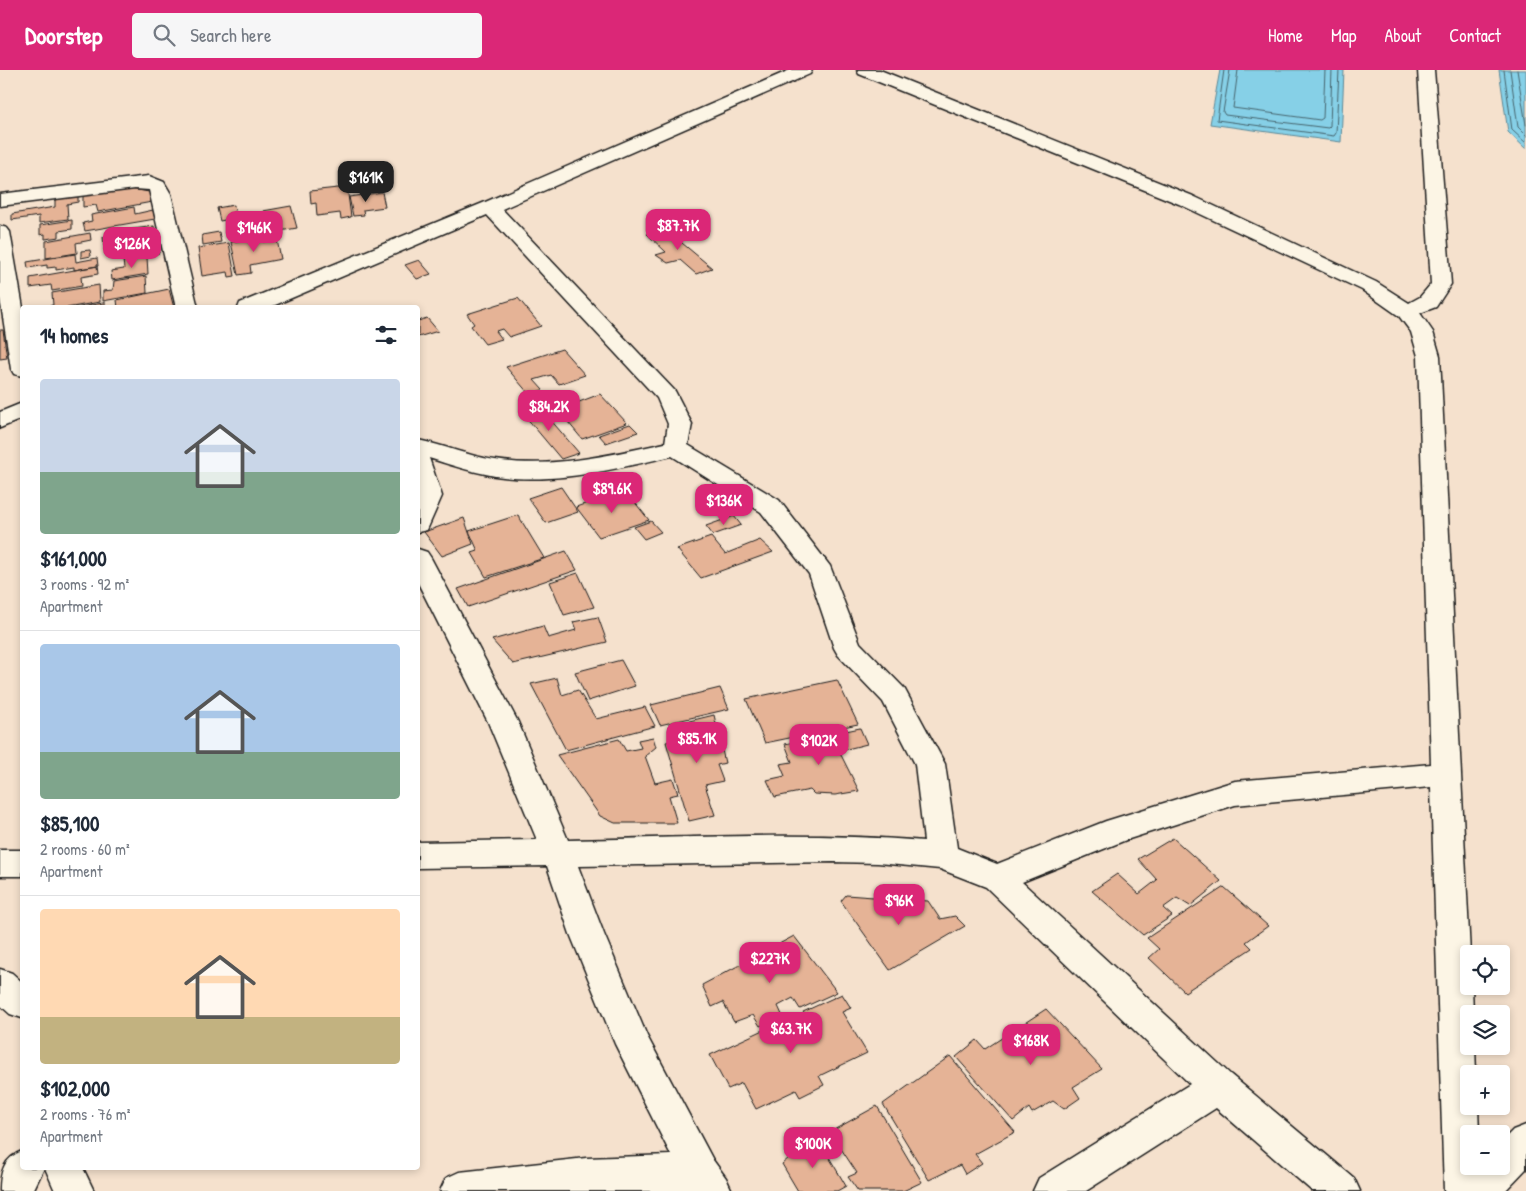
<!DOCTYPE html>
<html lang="en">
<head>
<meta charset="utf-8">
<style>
	:root { --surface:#fff; --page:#f6f6f7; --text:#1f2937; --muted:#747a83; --line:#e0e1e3; --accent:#db2777 }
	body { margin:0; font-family:"Patrick Hand",sans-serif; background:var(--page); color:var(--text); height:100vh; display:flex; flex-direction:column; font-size:19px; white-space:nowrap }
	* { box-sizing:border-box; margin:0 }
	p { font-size:16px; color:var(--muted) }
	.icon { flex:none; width:28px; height:28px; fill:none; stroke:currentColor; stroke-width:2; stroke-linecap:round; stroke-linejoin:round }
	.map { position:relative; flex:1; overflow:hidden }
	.details { position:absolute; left:20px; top:235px; width:400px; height:865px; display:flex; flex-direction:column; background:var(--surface); border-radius:5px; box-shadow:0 2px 8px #0003 }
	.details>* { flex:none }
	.controls { position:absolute; left:1460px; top:875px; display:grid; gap:10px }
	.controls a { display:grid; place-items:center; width:50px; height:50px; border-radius:5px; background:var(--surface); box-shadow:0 2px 8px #0003; font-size:25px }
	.price { position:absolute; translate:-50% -42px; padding:0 11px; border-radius:10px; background:var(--accent); color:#fff; font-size:16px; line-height:32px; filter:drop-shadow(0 1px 2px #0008) }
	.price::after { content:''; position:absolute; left:50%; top:30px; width:15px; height:11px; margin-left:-8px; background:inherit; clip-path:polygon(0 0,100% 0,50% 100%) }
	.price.selected { background:#222; color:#fff }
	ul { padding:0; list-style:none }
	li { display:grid; align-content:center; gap:10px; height:265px; padding:0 20px }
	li+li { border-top:1px solid var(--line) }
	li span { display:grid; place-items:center; height:155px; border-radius:5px; color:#555 }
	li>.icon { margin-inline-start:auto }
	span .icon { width:90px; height:90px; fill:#fffc; stroke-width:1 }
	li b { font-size:21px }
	h2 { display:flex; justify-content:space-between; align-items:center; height:60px; padding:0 20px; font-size:21px }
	header { display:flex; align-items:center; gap:30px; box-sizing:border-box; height:70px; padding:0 25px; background:var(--accent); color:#fff }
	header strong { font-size:24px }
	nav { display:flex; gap:28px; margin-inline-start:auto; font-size:18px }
	.search { width:350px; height:45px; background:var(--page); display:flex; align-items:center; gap:12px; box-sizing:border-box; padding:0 18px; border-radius:5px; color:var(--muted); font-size:19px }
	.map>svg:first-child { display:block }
</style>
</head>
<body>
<header>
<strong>Doorstep</strong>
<div class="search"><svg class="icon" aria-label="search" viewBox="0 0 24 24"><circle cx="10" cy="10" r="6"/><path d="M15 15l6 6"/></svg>Search here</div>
<nav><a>Home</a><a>Map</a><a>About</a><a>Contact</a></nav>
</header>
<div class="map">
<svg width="1526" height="1121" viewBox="0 0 1526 1121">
	<rect width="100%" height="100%" fill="#f5e1cd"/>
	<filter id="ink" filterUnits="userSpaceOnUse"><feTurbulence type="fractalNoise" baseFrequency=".02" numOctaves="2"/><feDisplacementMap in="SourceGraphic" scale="10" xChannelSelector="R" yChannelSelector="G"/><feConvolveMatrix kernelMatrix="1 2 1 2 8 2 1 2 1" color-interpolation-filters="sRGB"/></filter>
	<g filter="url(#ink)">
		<path fill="#86d0e7" stroke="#5c8896" d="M1220 0H1344L1341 72 1210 54Z
			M1499 0H1526V79L1508 62Z"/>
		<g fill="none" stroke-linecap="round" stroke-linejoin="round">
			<path stroke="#46646d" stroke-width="1" d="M1224 0 1217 50 1334 66 1336 63 1339 0
				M1230 0 1223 42 1225 45 1328 58 1330 56 1332 0
				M1238 0 1233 38 1320 50 1323 48 1325 0
				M1504 0 1512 60 1526 73
				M1510 0 1518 57 1526 65
				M1517 0 1526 55"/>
		</g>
		<path fill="#e5b396" stroke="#1c1c1c" d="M347 117 351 147 341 149 340 143 317 146 316 133 311 134 310 121Z
			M132 119 149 122 152 132 98 142 96 135 83 137V125Z
			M382 122 385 137 363 140 364 145 353 146 349 127Z
			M78 125V132L67 134 68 149 39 153V146L12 150V144L55 137V129Z
			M234 135 236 148 220 151 217 138Z
			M291 136 297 158 245 167 241 147 263 143V141Z
			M134 137 135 144 153 140 155 149 85 161 83 153 92 151 91 145Z
			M72 150V159L59 161V167L45 169V164L40 165V155Z
			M154 156 155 167 104 176 103 167 115 165V162Z
			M664 158 712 198 696 204 680 190 668 193 656 185 666 182 647 164Z
			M219 162 221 172 203 175 202 165Z
			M90 163 91 170 76 173 77 183 46 188V171Z
			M262 167 263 172 277 170 281 189 250 195 251 203 238 205 231 172Z
			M158 169 159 183 120 189V184L107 186 106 177Z
			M229 173 235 206 229 207 228 202 202 206 198 178Z
			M90 180 91 186 81 188V181Z
			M75 184 76 192 97 188 98 196 74 200V197L56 200V197L47 198V195L28 198 27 192Z
			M147 187 148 204 112 210 111 201 124 199 123 190Z
			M419 190 431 204 417 209 405 195Z
			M97 196 98 204 81 207 82 216 52 221 51 215 30 218V208Z
			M146 206 147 223 103 231V221L113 220 114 211Z
			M99 215 100 232 66 238H39L53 235 52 223Z
			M169 219 174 238H118L117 230Z
			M518 228 541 256 509 267 502 259 496 261 502 269 485 274 471 256 474 254 467 244Z
			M105 232V238H75L103 233Z
			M427 248 438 261 418 267V251Z
			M0 260H3L7 288 0 289Z
			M562 279 585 305 559 314 551 305 534 310 543 320 529 324 506 297Z
			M600 324 627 353 582 369 558 340Z
			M537 334 579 383 561 389 520 340Z
			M630 354 638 362 606 373 599 365Z
			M561 417 578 442 546 453 528 428Z
			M625 420 649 450 599 467 576 437Z
			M518 445 544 488 486 507 472 483 478 481 469 461Z
			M734 446 741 455 713 465 706 456Z
			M464 448 473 474 442 486 424 462Z
			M651 451 661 462 644 469 634 457Z
			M711 467 725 484 760 470 773 482 701 508 677 479Z
			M566 481 577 500 468 537 458 519Z
			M578 503 594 537 564 545 550 512Z
			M598 547 607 572 513 594 492 570 543 556 548 568 576 560 573 552Z
			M621 590 635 616 588 631 575 602Z
			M557 608 562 625 578 620 596 649 645 637 655 656 566 680 531 614Z
			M837 610 858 654 765 673 746 629Z
			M720 618 729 639 660 655 651 635Z
			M714 645 725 693 717 695 723 711 705 715 715 745 689 751 666 672 681 669 677 654Z
			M860 658 867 674 839 681 859 721 835 725 814 724 810 720 775 727 767 710 785 706 780 694 792 692 785 674Z
			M653 667 656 677 645 686 655 713 673 709 678 724 669 726 677 753H615L600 746 557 685 619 669 626 681 641 678 638 670Z
			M1173 768 1221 811 1190 836 1177 828 1163 838 1172 846 1143 865 1092 821 1117 804 1139 824 1157 810 1138 789Z
			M1224 817 1268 856 1246 872 1252 878 1185 922 1149 888 1159 879 1147 868Z
			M846 825 928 831 940 849 955 846 965 856 890 900 841 831Z
			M794 866 837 922 800 939 793 928 778 936 783 947 760 956 753 945 734 952 723 932 712 937 702 915Z
			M842 924 851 938 842 942 867 983 819 1006 824 1015 800 1027 796 1020 756 1039 742 1013 728 1019 710 985 785 950 790 958 808 950 803 942Z
			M1046 939 1102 999 1073 1017 1080 1028 1064 1039 1053 1031 1032 1043 1029 1038 1013 1051 956 987 977 970 985 979Z
			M950 986 1015 1062 975 1084 982 1093 965 1104 960 1095 929 1110 883 1034Z
			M877 1036 922 1112 903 1121H858L848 1107 857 1103 830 1062Z
			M816 1065 846 1116 837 1121H798L782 1094Z"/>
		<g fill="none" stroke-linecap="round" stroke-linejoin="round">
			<g stroke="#1c1c1c" stroke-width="3">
				<path id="minor" d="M790 0H812L810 4 502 139 675 321 692 354 688 375 779 430 830 496 860 573 904 618 945 694 957 778 997 794 1106 751 1235 711 1431 694 1418 286 1411 262 1399 246 1362 220 1179 134 859 4 857 0H880L1193 126 1376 212 1409 233 1420 227 1431 214 1418 0H1434L1451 214 1436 237 1420 243 1433 262 1440 286 1470 884 1469 916H1472L1473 944H1469V976H1475L1476 1004H1469V1036H1478L1479 1064H1469V1096H1501V1072L1513 1060 1526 1055V1099L1505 1121H1444L1431 717 1235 735 1126 770 1022 812 1231 1005 1354 1108 1360 1121H1312L1216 1038 1086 1121H1033L1039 1108 1190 1014 986 817 940 799 878 793 833 792 578 796 604 864 647 966 713 1090 726 1108 732 1121H440L446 1108 459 1102 586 1088 671 1085 615 974 570 864 547 796 418 798V772L537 770 488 652 418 513V479L427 482 431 488 518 652 568 770C687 768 806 761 924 771L915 694 883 632 838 585 834 578 809 504 761 442 672 386C615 399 554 415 495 406 473 402 450 395 429 388L442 426 427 460 418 462V370C444 375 468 386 495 390 552 399 610 385 665 373L668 354 657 328 487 145 268 238H238L240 233 483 133Z
					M149 106 164 112 171 124 198 238H176L149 120 135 119 0 136V124Z
					M0 156 7 158 10 162 23 238 22 306 14 304 11 299 0 228Z
					M22 333V349L0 358V342Z
					M0 780H22V806H0Z
					M0 899 12 903 22 912V948L10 944 0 935Z
					M22 1081V1098H44L33 1121H0C0 1102 4 1088 22 1081Z
					M45 1098H83L94 1121H55Z"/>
			</g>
			<use href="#minor" fill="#fcf5e5" fill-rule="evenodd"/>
		</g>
	</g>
</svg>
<div class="controls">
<a><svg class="icon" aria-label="locate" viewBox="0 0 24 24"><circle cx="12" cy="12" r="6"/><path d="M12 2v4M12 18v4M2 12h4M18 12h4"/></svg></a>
<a><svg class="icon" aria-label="layers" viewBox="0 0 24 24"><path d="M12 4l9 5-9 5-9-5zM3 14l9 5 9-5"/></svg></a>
<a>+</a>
<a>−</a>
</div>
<b class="price selected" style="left:366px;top:133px">$161K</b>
<b class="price" style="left:678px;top:181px">$87.7K</b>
<b class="price" style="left:254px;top:183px">$146K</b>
<b class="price" style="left:132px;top:199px">$126K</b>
<b class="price" style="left:549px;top:362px">$84.2K</b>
<b class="price" style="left:612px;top:444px">$89.6K</b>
<b class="price" style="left:724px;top:456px">$136K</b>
<b class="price" style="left:697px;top:694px">$85.1K</b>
<b class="price" style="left:819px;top:696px">$102K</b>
<b class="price" style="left:899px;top:856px">$96K</b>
<b class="price" style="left:770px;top:914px">$227K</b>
<b class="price" style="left:791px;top:984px">$63.7K</b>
<b class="price" style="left:1031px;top:996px">$168K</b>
<b class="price" style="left:813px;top:1099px">$100K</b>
<section class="details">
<h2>14 homes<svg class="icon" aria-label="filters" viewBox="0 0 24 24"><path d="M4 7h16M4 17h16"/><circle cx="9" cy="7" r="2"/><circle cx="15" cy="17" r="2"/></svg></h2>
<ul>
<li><span style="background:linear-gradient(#c9d6e8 60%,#7fa58c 0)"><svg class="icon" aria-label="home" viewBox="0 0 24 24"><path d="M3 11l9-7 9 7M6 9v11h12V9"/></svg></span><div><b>$161,000</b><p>3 rooms · 92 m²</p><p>Apartment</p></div></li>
<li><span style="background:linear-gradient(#a9c7e8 70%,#7fa58c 0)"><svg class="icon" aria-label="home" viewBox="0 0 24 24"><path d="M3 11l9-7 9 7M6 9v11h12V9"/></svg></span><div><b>$85,100</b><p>2 rooms · 60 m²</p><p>Apartment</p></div></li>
<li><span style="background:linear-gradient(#ffd9b3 70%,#c2b280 0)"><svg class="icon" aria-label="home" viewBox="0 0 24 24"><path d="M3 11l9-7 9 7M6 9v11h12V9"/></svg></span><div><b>$102,000</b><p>2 rooms · 76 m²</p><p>Apartment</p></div></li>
</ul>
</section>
</div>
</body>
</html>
